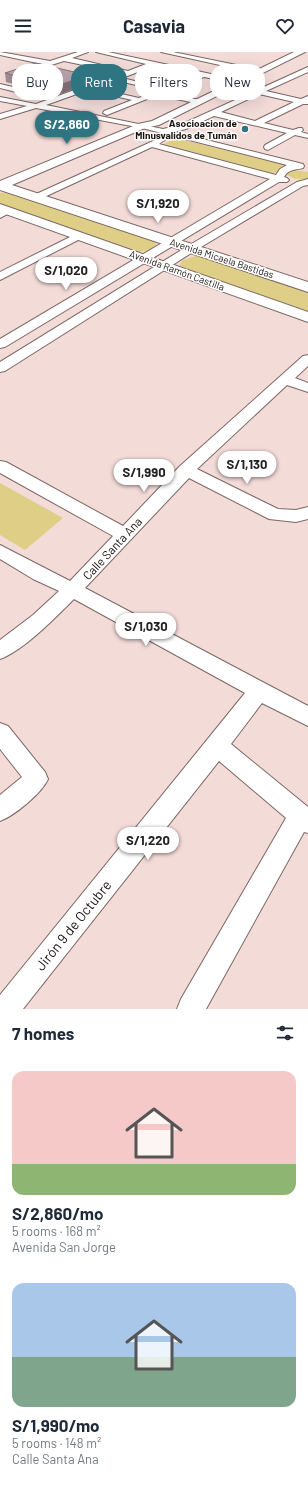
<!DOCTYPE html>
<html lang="en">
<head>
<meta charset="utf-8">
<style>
	:root { --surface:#fff; --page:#f2f2f3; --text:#1f2937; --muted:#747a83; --accent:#2e7481 }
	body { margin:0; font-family:Barlow,sans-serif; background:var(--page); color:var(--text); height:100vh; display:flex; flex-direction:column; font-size:15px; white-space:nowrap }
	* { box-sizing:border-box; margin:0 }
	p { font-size:13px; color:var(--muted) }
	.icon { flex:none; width:22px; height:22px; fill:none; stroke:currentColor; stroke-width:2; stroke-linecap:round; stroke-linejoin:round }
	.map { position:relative; height:957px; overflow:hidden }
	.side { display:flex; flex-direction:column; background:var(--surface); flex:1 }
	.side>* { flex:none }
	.guide { position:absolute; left:12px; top:12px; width:284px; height:36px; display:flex; gap:8px }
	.price { position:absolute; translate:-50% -34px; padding:0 9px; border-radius:14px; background:#fff; color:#222; font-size:13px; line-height:26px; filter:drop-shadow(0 1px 2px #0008) }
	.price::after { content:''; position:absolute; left:50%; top:24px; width:12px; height:9px; margin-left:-6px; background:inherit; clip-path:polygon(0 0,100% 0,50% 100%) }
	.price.on { background:var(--accent); color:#fff }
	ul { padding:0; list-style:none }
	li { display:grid; align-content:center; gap:8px; height:212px; padding:0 12px }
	li span { display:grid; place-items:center; height:124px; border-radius:12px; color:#555 }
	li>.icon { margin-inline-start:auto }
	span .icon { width:72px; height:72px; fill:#fffc; stroke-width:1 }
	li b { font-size:17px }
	h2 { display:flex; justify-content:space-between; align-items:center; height:48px; padding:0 12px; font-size:17px }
	.tag { padding:0 14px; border-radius:16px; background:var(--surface); box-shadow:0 4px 16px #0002; font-size:14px; line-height:36px }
	.tag.on { background:var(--accent); color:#fff }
	header { display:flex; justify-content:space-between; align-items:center; height:52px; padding:0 12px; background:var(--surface); font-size:18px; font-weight:700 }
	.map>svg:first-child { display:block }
</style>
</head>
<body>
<header><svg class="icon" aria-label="menu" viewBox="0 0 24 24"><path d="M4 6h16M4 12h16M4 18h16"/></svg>Casavia<svg class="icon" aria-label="heart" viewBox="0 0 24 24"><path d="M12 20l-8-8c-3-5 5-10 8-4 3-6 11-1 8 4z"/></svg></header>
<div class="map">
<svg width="308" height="957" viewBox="0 0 308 957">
	<rect width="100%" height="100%" fill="#f3dbd8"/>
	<path fill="#dfce86" d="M179 87 282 112 285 115 279 120 270 121 164 92 171 88Z
		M294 118 308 120V127H295L287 123 288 120Z
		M8 140 152 187 156 190V193L148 199 137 200 0 154V141Z
		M196 204 207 205 308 239V261L185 219 181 215 180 212 183 208Z
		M0 431 63 466 25 498 0 483Z"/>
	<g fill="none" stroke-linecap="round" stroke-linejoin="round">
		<g stroke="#7c6764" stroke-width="2">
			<path id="street" d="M0 0 50 9 78 0H88L72 6 128 19 146 12 96 0H108L239 28 243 30 239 32 204 25 164 41 200 48V52L157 43 107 63 103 61 104 59 132 48 88 38 46 53 163 77 180 73 308 15V20L266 39 301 47 308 44V52H303L264 71 293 78 299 76H302L303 78 301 80 308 82V86L295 83 268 98 265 97 264 95 265 93 287 81 214 64 186 77 174 80 303 112 304 114 303 116C296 118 288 117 284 125L287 126 289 128 287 130H279L5 295 0 296V287L270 127 152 95 40 147H34L32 145 34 143 162 85 166 87 159 92 276 123 280 117 287 113 142 76 36 56 0 67V62L27 54 0 49V45L36 52 121 21 64 9 23 22 21 21V19L42 12 0 3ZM154 14 196 23 164 36 122 26ZM115 28 157 38 139 46 95 36ZM259 42 294 50 255 69 221 60Z
				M161 0H173L261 18 264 20 261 22Z
				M0 32 39 41 40 43 36 45 0 36Z
				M308 127V133L303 134 196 198 5 319 0 320V310L188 194 297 130Z
				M8 156 12 157 13 159 0 166V159Z
				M78 181 82 182 83 184 82 186 0 228V220Z
				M308 303V314L295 326 308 331V340L287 333 197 417 278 457 296 458 308 455V467L296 470 269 467 189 426 85 536 308 654V674L262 651 231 692 308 755V781L304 780 206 957H177L181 947 286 766 219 709 23 957H0V943L245 641 74 547C56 565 23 599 0 607V588L33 563 59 539 33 527 0 507V493L70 529 113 484 0 421V409L6 410 123 474 180 414 303 304Z
				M0 671 8 674 45 720 48 727C42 741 14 764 0 769V743L22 725 0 697Z"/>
		</g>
		<g stroke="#7c6764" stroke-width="2">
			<path id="secondary" d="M294 0H305L159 73 145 76 12 133 308 230V240L0 138V129L138 72 152 69Z
				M0 152 308 260V270L0 160Z"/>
		</g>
		<use href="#street" fill="#fff" fill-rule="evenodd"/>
		<use href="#secondary" fill="#fff" fill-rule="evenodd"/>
	</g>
	<path fill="#a18e96" d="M5 21 88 32 57 43 6 30Z"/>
	<path fill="#83747a" d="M87 23 88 32 57 43V34Z"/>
	<path fill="#bba5ae" stroke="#83747a" d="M36 11 87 23 57 34 5 21Z"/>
	<circle fill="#2e7481" stroke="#fff" stroke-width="1.5" cx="245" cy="77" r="4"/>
	<g text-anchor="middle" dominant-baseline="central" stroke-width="3" stroke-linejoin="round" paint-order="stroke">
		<g font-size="10" font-weight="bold" fill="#1c1413" stroke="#fff" text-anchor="end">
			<text x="237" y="71">Asocioacion de<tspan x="237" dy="12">MInusvalidos de Tumán</tspan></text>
		</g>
		<g font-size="10" fill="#1c1413" stroke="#fff">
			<text transform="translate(222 206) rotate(18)">Avenida Micaela Bastidas</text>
			<text transform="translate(177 218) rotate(20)">Avenida Ramón Castilla</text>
		</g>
		<g font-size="12" fill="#1c1413" stroke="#fff">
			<text transform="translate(112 496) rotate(-47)">Calle Santa Ana</text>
		</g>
		<g font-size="14" fill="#1c1413" stroke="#fff">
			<text transform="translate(73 873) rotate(-51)">Jirón 9 de Octubre</text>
		</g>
	</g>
</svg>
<b class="price on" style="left:67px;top:93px">S/2,860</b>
<b class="price" style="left:158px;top:172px">S/1,920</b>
<b class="price" style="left:66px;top:239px">S/1,020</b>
<b class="price" style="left:247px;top:433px">S/1,130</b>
<b class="price" style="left:144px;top:441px">S/1,990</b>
<b class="price" style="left:146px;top:595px">S/1,030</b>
<b class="price" style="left:148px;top:809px">S/1,220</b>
<div class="guide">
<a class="tag">Buy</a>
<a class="tag on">Rent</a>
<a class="tag">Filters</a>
<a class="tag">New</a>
</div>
</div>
<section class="side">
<h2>7 homes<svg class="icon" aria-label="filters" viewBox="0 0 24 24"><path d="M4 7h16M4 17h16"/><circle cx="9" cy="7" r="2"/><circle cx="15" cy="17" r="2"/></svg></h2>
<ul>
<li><span style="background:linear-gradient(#f6c9c9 75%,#8fb573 0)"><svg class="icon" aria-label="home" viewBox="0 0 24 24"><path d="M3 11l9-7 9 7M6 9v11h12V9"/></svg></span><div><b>S/2,860/mo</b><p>5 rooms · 168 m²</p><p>Avenida San Jorge</p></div></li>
<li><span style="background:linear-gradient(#a9c7e8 60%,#7fa58c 0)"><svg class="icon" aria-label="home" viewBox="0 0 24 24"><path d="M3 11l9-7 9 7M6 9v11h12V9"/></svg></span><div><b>S/1,990/mo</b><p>5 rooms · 148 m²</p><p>Calle Santa Ana</p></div></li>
</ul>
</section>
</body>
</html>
